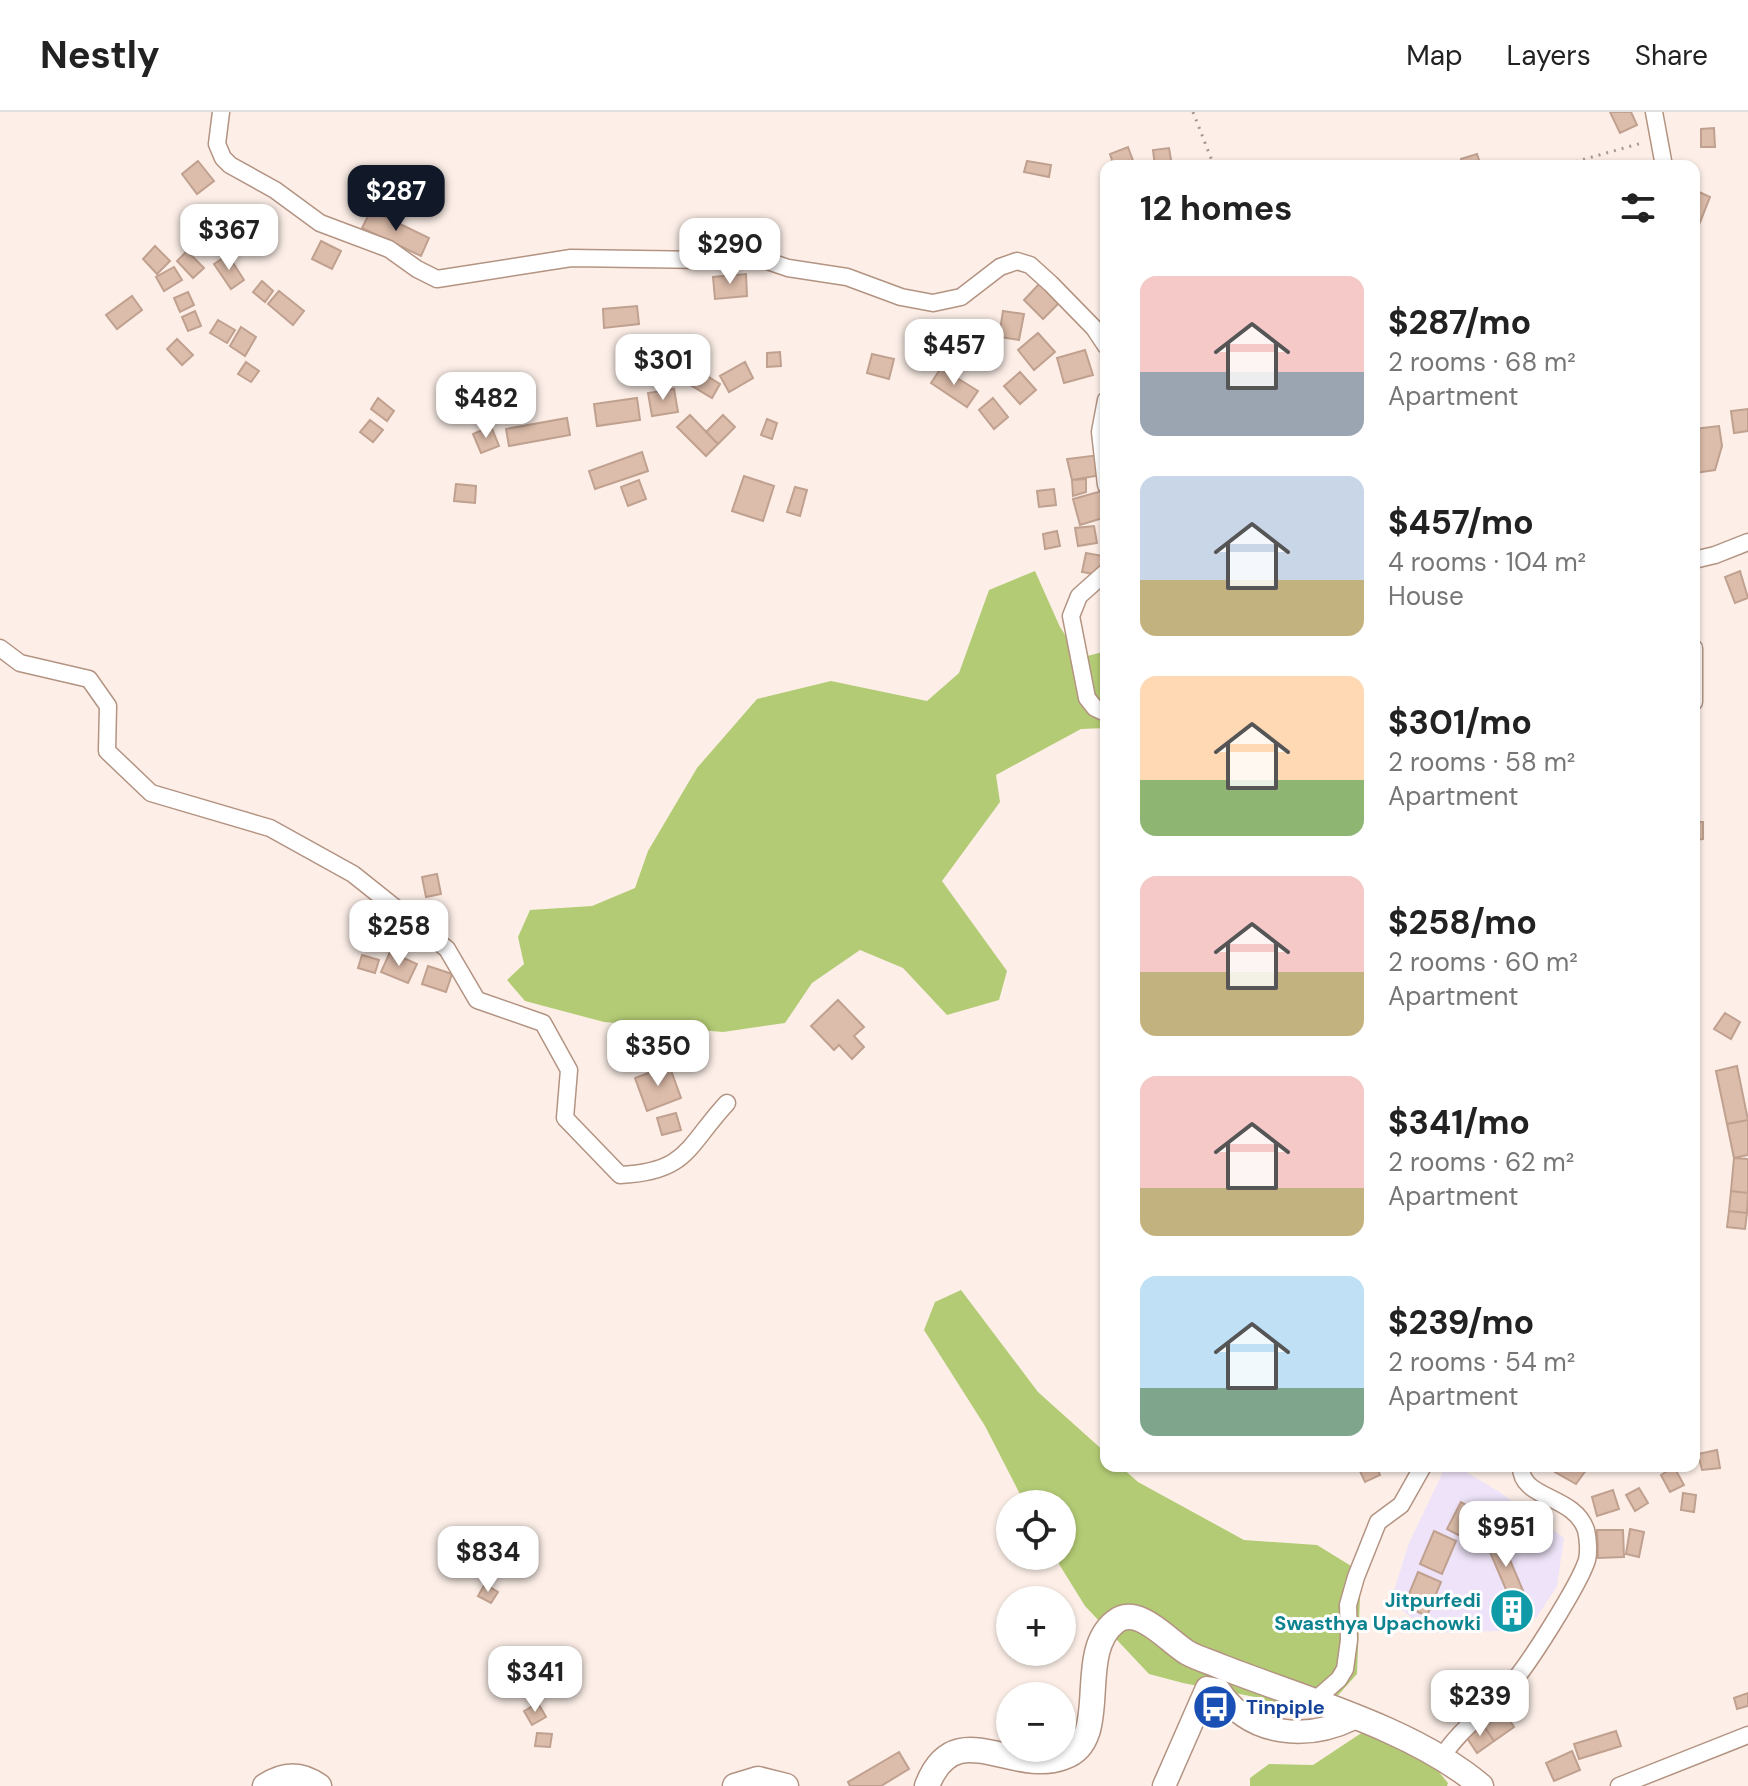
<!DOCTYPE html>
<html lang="en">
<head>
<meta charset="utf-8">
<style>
	:root { --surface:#fff; --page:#f6f6f6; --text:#222; --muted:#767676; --line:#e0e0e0; --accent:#111827 }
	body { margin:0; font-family:"DM Sans",sans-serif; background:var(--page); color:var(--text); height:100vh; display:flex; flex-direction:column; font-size:30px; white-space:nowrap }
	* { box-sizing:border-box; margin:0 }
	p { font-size:26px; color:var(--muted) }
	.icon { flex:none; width:44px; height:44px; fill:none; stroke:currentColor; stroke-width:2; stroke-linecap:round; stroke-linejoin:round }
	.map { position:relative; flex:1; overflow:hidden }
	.sheet { position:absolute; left:1100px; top:48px; width:600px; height:1312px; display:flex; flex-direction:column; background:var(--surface); border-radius:16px; box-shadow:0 2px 6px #0004 }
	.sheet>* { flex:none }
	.buttons { position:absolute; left:996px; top:1378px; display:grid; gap:16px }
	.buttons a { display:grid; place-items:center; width:80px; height:80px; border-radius:50%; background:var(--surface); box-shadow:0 2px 6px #0004; font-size:40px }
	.price { position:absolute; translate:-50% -68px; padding:0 18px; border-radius:16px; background:#fff; color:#222; font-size:26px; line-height:52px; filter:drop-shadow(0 2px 4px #0008) }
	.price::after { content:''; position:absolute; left:50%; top:48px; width:24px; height:18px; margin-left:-12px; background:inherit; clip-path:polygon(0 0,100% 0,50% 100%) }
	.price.selected { background:var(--accent); color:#fff }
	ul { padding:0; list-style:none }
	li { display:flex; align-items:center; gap:24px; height:200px; padding:0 40px }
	li span { display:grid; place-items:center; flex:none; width:224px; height:160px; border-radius:16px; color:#555 }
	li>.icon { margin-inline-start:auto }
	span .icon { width:96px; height:96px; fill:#fffc; stroke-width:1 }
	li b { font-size:34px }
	h2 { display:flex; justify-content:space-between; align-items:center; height:96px; padding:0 40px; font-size:34px }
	header { display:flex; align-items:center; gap:48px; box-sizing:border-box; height:112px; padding:0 40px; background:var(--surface); border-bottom:2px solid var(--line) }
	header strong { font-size:38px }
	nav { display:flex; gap:44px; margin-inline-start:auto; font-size:28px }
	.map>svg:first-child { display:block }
</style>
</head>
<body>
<header>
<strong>Nestly</strong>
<nav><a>Map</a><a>Layers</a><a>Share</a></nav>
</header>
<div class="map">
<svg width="1748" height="1674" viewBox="0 0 1748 1674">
	<rect width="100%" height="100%" fill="#fdefe8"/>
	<path fill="#eee3f8" d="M1446 1354H1456L1501 1381 1564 1426 1557 1474 1537 1505 1501 1519 1429 1521 1391 1488 1409 1431Z"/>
	<path fill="#b3cb75" d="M1035 459 1060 515 1080 546 1106 539V616L1081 617 996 663 1000 690 942 769 1007 859 999 888 947 903 903 856 860 838 812 871 785 911 723 920 604 910 525 889 507 868 524 852 518 825 530 798 592 794 635 776 648 739 697 656 757 587 831 569 927 589 959 561 989 478Z
		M961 1178 1038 1280 1106 1341V1354H1120L1138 1370 1244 1428 1317 1433 1361 1460 1357 1562 1332 1590 1289 1597 1255 1585 1183 1571 1149 1562 1085 1494 1054 1444H1062V1392H1025L985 1314 924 1218 935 1190Z
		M1366 1618 1410 1625 1448 1671 1447 1674H1250V1666L1269 1652 1313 1653Z"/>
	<path fill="#dcbcaa" stroke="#c0a08f" stroke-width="2" d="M1610 0H1631L1637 13 1620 21Z
		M1714 16 1715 35H1701V17Z
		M1128 35 1135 54H1114L1110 42Z
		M1169 36 1172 54H1155L1153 38Z
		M1477 42 1481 54H1463L1461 47Z
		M198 49 214 69 197 82 182 62Z
		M1027 49 1051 53 1049 65 1024 60Z
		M1697 79 1710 85 1697 118 1694 117V86Z
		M371 98 429 126 421 144 362 116Z
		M321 129 341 139 332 157 312 147Z
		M155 134 170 149 157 162 143 147Z
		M187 139 204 156 193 166 177 149Z
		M228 143 244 168 231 177 214 152Z
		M174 155 182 168 164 179 156 165Z
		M746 162 747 184 715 187 713 165Z
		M262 169 273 179 265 190 253 180Z
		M1042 169 1062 188 1043 207 1024 188Z
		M279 179 304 199 293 213 268 192Z
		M188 180 194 193 180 200 174 186Z
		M132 184 142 198 117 217 106 203Z
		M637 194 639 212 604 216 603 197Z
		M195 199 201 214 188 219 182 205Z
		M1003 199 1024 202 1019 228 999 225Z
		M218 208 235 218 227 231 210 221Z
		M965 209H986L985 223H965Z
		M241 215 256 225 245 244 230 234Z
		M1038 221 1055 240 1034 258 1018 238Z
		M177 227 193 243 182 253 167 237Z
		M1085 238 1093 263 1064 271 1057 246Z
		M780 240 781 254 767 255V241Z
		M872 242 894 247 889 267 867 261Z
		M246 250 259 259 251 270 238 262Z
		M745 250 753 266 729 280 720 264Z
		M686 252 696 257 689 268 679 262Z
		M941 256 978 279 967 295 931 271Z
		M696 257 720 272 712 286 687 271Z
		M1020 260 1036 278 1020 292 1004 274Z
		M674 277 678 300 652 304 648 281Z
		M378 286 394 299 387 309 371 297Z
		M637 286 640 308 597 314 594 292Z
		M993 286 1008 305 994 317 979 298Z
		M1748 297V319L1734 321 1731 299Z
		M690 303 718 332 706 344 677 315Z
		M723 303 735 315 718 332 706 320Z
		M567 306 570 323 509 334 506 317Z
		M767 307 777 311 772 327 761 323Z
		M370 308 383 318 373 330 360 320Z
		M491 314 499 334 481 341 473 322Z
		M1719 314 1722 334 1715 358 1694 361V317Z
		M642 340 648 359 595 377 589 359Z
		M1099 343 1101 363 1072 368 1067 347Z
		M744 364 774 374 763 409 732 399Z
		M1086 367V380L1073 384 1072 368Z
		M639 368 646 387 628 394 621 375Z
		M456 372 476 374 475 391 454 389Z
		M795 375 807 378 800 404 787 400Z
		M1054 377 1056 393 1039 395 1037 379Z
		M1102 379 1106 405 1080 413 1073 387Z
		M1094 414 1097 431 1078 434 1075 416Z
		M1057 419 1060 434 1045 437 1043 422Z
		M1086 441 1103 444 1099 463 1082 460Z
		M1740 459 1748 486 1735 491 1725 465Z
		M1694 710H1703V727L1694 728Z
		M437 762 441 782 426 785 422 765Z
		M390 840 417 852 408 871 381 860Z
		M362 843 379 848 375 861 358 856Z
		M428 854 452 862 446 880 422 872Z
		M838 888 864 915 854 924 864 935 852 947 839 933 834 938 811 914Z
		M1725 901 1740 910 1731 927 1714 917Z
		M669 953 681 986 647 999 635 966Z
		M1737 954 1748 1008 1727 1012 1716 959Z
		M676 1001 681 1018 662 1023 657 1006Z
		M1748 1008V1043L1734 1046 1727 1012Z
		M1734 1046 1748 1047V1081L1731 1079Z
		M1731 1079 1748 1081 1747 1101 1729 1099Z
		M1729 1099 1747 1101 1745 1117 1727 1115Z
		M1717 1338 1720 1356 1702 1358 1698 1342Z
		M1376 1354 1380 1363 1365 1370 1358 1355Z
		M1558 1354H1589L1576 1372 1555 1360Z
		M1674 1355 1684 1373 1670 1380 1661 1363Z
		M1639 1376 1648 1391 1635 1399 1626 1383Z
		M1613 1378 1619 1397 1597 1404 1592 1385Z
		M1683 1381 1696 1383 1694 1400 1681 1398Z
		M1461 1390 1495 1409 1481 1435 1447 1417Z
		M1630 1417 1644 1420 1639 1445 1626 1442Z
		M1597 1418H1623L1624 1445 1598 1446Z
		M1434 1419 1456 1429 1442 1462 1420 1452Z
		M1501 1427 1524 1481 1510 1487 1487 1433Z
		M1418 1460 1441 1470 1427 1504 1404 1494Z
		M485 1472 498 1480 491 1491 478 1484Z
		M1524 1489 1526 1507 1501 1510 1499 1492Z
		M538 1550 541 1563 526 1567 523 1554Z
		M1748 1581V1594L1737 1597 1734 1586Z
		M538 1591 546 1605 532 1613 524 1599Z
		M1502 1597 1514 1615 1494 1629 1482 1611Z
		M1482 1611 1494 1629 1477 1641 1465 1623Z
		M1616 1619 1621 1634 1579 1647 1574 1632Z
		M537 1621 552 1622 550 1635 535 1634Z
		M1572 1639 1580 1658 1554 1669 1546 1651Z
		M899 1640 909 1657 881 1674H850L848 1670Z"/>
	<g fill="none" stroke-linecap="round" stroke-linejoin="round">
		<g stroke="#b39382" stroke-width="19">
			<path id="street" d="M221 0 217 32 223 46 230 53 275 78 320 111 389 137 417 157 437 167 571 146 706 148 741 140 788 156 847 165 901 185 933 191 961 185 1000 155 1017 149 1030 153 1051 172 1094 216 1106 234
				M1654 0 1664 54
				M1106 288 1100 320 1106 373
				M1694 448 1715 443 1748 430
				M1106 460 1079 484 1071 504 1087 586 1095 596 1106 601
				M0 536 20 551 89 567 108 594 107 639 151 681 270 716 353 762 447 837 477 888 543 911 569 958 565 1006 620 1063C688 1060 687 1034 727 991
				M1694 536V590
				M1313 1590 1339 1567 1345 1557 1349 1528 1348 1493 1356 1465 1378 1410 1401 1393 1423 1354
				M1442 1645C1460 1617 1487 1599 1509 1574 1527 1556 1580 1471 1587 1448 1589 1440 1588 1426 1586 1418 1574 1382 1520 1388 1521 1354
				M1619 1674 1748 1623"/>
		</g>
		<g stroke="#b39382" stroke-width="25">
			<path id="secondary" d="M1164 1674 1207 1576 1219 1578C1250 1625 1307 1629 1354 1606"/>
		</g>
		<g stroke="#b39382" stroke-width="27">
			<path id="primary" d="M265 1674C283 1662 301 1661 319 1674
				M735 1674 758 1667 786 1674
				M927 1674C955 1601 1011 1665 1064 1645 1113 1628 1074 1542 1115 1510 1138 1491 1170 1531 1188 1541 1199 1547 1211 1550 1222 1555 1304 1587 1414 1617 1481 1674"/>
		</g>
		<path stroke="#a59891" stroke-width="3" stroke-dasharray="2 6" stroke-linecap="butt" d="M1193 0 1214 54
			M1482 49 1486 54
			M1560 54 1642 31"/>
		<use href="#street" stroke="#fff" stroke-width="16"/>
		<use href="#secondary" stroke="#fff" stroke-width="22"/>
		<use href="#primary" stroke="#fff" stroke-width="24"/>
	</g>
	<defs>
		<g id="building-disc" transform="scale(2.3)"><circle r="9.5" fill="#0f9aa8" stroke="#fff"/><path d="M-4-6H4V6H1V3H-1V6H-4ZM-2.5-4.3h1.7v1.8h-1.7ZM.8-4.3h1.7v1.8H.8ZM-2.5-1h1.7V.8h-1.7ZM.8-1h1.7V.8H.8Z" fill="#fff"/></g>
		<g id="bus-disc" transform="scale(2.3)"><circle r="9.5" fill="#1a4fb4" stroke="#fff"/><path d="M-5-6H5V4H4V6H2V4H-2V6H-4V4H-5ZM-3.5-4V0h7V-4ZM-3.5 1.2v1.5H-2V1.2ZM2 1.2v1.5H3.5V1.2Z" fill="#fff"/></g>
	</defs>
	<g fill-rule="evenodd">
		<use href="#building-disc" x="1512" y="1499"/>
		<use href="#bus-disc" x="1215" y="1595"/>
	</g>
	<g text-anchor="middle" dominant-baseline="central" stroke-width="6" stroke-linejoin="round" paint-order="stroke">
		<g font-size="20" font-weight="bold" fill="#0d838f" stroke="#fff" text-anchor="end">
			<text x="1481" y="1488">Jitpurfedi<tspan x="1481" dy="23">Swasthya Upachowki</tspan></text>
		</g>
		<g font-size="20" font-weight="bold" fill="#164399" stroke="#fff" text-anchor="start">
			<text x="1246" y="1595">Tinpiple</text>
		</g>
	</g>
</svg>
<div class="buttons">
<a><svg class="icon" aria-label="locate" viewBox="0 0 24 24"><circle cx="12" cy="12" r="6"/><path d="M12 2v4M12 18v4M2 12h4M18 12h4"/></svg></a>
<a>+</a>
<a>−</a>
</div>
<b class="price selected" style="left:396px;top:121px">$287</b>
<b class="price" style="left:229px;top:160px">$367</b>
<b class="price" style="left:730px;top:174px">$290</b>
<b class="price" style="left:954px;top:275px">$457</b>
<b class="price" style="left:663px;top:290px">$301</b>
<b class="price" style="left:486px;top:328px">$482</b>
<b class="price" style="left:399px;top:856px">$258</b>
<b class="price" style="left:658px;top:976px">$350</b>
<b class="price" style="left:1506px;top:1457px">$951</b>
<b class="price" style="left:488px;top:1482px">$834</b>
<b class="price" style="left:535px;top:1602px">$341</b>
<b class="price" style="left:1480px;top:1626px">$239</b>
<section class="sheet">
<h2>12 homes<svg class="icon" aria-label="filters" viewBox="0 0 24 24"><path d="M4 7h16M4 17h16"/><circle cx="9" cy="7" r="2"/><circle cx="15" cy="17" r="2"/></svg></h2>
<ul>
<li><span style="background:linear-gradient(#f6c9c9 60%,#9aa5b1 0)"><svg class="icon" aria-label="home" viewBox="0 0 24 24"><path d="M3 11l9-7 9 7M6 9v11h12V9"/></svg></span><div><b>$287/mo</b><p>2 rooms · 68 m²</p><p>Apartment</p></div></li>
<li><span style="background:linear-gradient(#c9d6e8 65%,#c2b280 0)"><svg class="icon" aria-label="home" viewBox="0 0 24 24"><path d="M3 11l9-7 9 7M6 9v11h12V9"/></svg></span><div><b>$457/mo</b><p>4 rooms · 104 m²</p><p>House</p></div></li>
<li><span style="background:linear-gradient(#ffd9b3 65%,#8fb573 0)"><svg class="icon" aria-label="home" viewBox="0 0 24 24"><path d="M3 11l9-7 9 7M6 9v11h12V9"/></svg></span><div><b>$301/mo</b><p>2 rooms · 58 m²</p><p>Apartment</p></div></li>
<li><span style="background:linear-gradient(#f6c9c9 60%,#c2b280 0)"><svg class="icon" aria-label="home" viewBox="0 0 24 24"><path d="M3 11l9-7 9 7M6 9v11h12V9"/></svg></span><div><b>$258/mo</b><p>2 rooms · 60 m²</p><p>Apartment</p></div></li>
<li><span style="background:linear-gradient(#f6c9c9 70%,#c2b280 0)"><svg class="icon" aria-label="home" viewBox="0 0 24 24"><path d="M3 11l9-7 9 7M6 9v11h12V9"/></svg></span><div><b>$341/mo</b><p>2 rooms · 62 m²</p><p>Apartment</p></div></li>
<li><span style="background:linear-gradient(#bfe0f5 70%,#7fa58c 0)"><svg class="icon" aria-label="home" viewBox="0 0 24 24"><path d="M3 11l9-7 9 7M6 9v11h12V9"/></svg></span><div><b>$239/mo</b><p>2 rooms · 54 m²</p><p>Apartment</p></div></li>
</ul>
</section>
</div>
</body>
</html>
